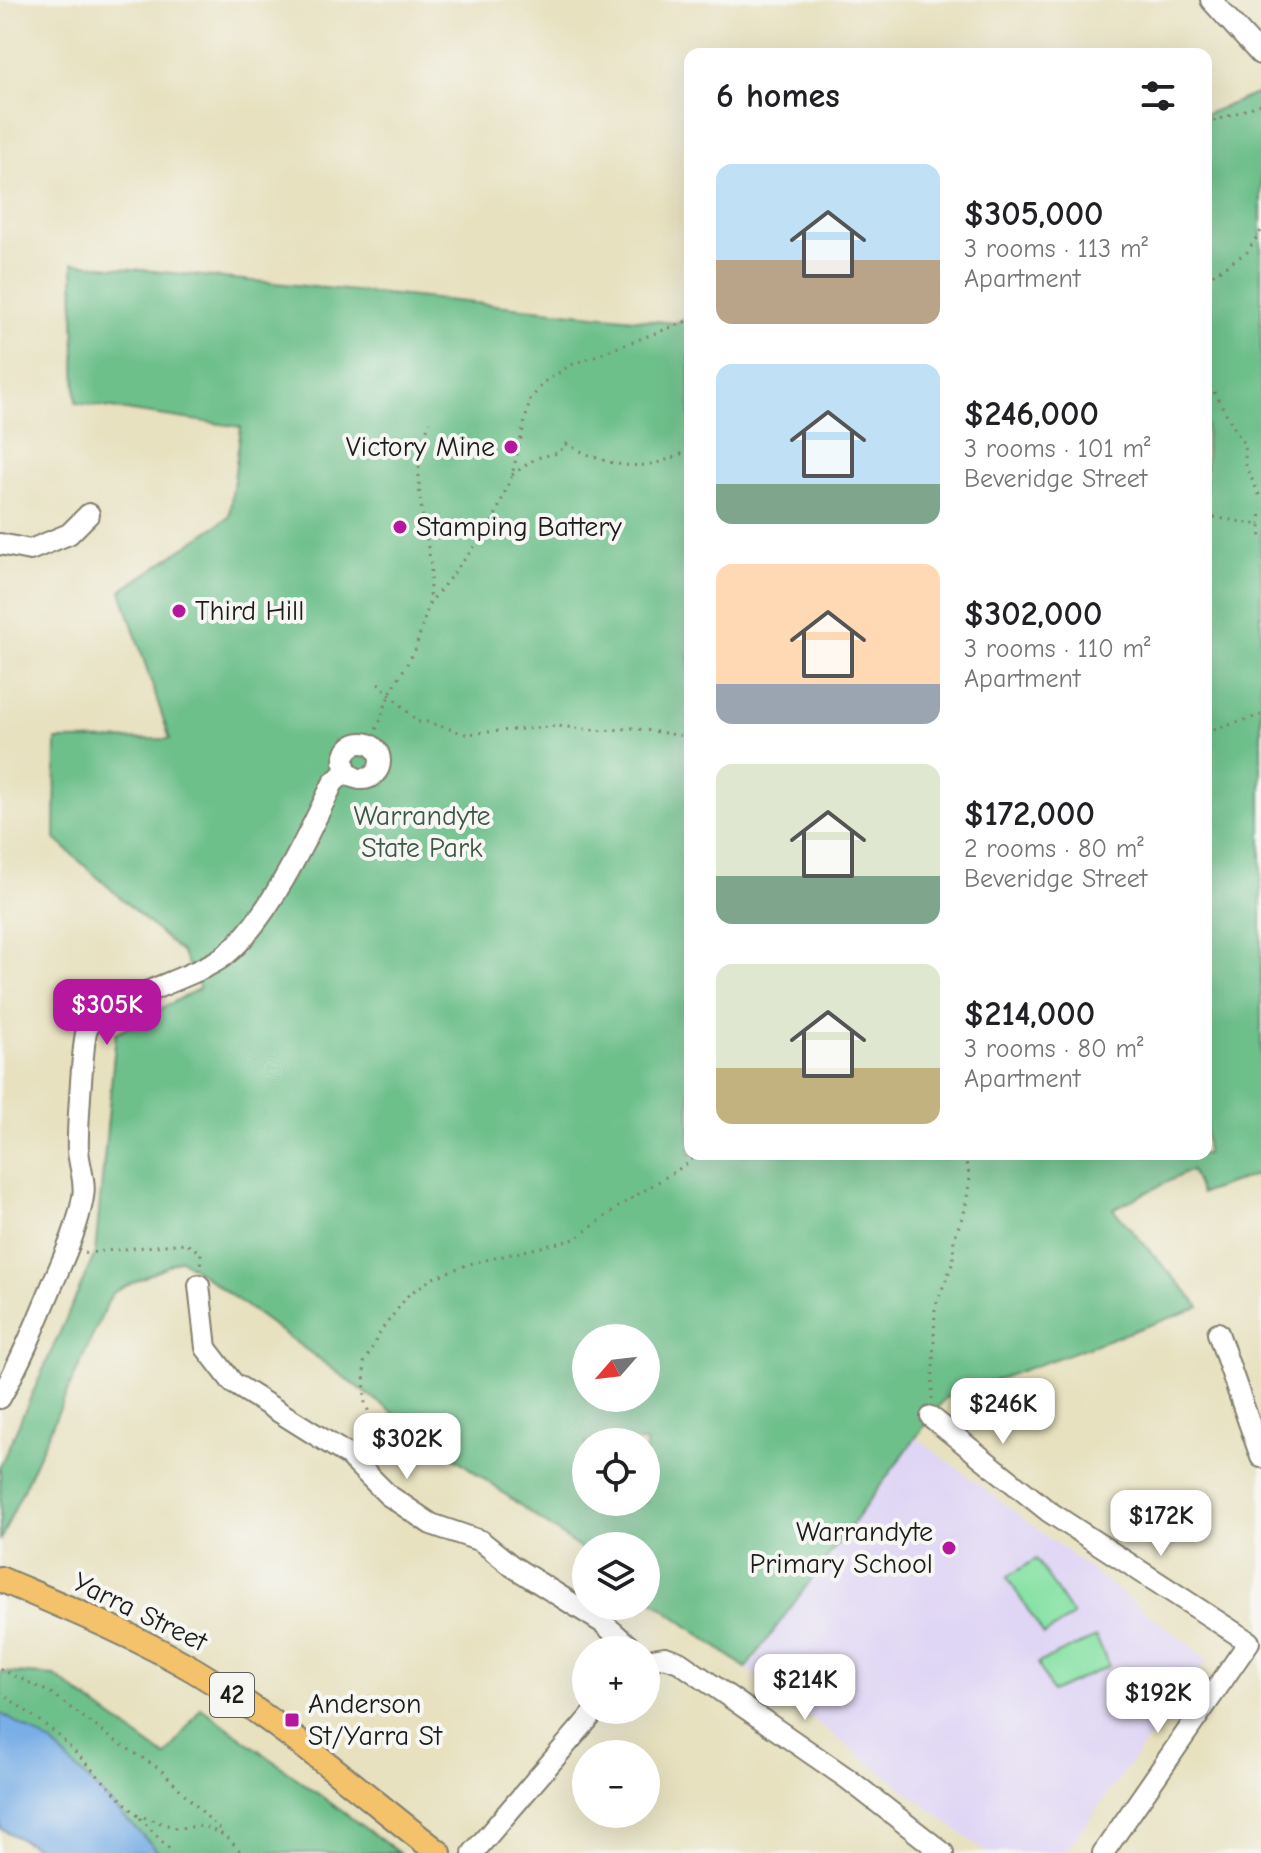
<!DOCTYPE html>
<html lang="en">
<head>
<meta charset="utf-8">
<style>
	:root { --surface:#fff; --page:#f6f6f6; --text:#202124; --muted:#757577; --accent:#b5179e }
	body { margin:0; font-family:"Comic Neue",sans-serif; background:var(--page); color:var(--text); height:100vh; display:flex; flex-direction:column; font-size:30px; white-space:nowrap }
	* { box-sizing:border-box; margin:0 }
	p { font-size:26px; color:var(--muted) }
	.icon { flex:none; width:44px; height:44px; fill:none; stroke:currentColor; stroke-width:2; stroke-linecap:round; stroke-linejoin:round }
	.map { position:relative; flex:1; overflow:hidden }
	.details { position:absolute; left:684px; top:48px; width:528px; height:1112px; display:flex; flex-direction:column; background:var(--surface); border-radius:16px; box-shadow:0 8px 32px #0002 }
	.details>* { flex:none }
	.needle { width:52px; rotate:242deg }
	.buttons { position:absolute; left:572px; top:1324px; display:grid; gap:16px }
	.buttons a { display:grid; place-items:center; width:88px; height:88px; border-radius:50%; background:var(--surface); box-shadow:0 8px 32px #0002; font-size:40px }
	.price { position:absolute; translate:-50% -68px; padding:0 18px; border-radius:16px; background:#fff; color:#222; font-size:26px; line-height:52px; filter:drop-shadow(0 2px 4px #0008) }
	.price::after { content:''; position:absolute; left:50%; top:48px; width:24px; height:18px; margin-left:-12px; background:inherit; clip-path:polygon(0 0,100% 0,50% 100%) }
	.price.selected { background:var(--accent); color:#fff }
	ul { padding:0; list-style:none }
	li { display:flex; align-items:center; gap:24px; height:200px; padding:0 32px }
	li span { display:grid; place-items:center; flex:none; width:224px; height:160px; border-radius:16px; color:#555 }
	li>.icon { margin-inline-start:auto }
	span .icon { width:96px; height:96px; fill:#fffc; stroke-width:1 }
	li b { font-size:34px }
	h2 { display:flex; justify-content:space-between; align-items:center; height:96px; padding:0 32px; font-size:34px }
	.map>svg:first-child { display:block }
</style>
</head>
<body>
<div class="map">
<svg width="1261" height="1853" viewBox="0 0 1261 1853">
	<rect width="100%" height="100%" fill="#f6f6f2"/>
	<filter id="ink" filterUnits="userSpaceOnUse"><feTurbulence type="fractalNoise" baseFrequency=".0125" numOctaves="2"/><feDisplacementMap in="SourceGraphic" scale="16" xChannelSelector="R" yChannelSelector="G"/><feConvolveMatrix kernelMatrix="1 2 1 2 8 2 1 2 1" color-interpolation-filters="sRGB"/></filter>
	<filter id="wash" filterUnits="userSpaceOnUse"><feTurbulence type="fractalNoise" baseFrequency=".006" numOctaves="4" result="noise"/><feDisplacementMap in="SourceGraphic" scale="32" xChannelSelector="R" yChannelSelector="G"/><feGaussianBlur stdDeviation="1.8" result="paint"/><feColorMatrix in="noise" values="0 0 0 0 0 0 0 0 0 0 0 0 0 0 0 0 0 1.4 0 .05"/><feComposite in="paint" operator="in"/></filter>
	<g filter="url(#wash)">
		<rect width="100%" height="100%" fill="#e7e1bf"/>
		<path fill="#dfd5f5" d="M916 1437 1208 1659 1064 1853H987L746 1668Z"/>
		<path fill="#89e2a6" stroke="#527f61" stroke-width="2" d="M1036 1559 1073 1616 1044 1635 1007 1577Z
			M1096 1637 1109 1666 1052 1692 1038 1663Z"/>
		<path fill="#6ec08b" stroke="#456e54" stroke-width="2" fill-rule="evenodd" d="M1261 92V1173L1201 1194 1191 1170 1113 1209 1200 1307 945 1398 746 1668 646 1596V1546H586V1553L181 1259 112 1293 0 1541V1466L95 1254 116 1033 200 988 182 953 55 839 56 740 170 739 121 591 229 517 241 427 76 403 73 263 675 323 690 317V1154H1206V114ZM586 1338H646V1398H586ZM586 1442H646V1502H586Z
			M0 1672 55 1676 166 1757 201 1708 399 1853H150L0 1718Z"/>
		<path fill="#79aee6" stroke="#4a6581" stroke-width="2" d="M0 1713 51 1743 160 1853H46L0 1828Z"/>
	</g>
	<g filter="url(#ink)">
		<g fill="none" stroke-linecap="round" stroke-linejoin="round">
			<g stroke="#827e6e" stroke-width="24">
				<path id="minor" d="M1211 0 1260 54
					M0 544 30 550 69 534 89 514
					M344 761a18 18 0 1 1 36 0a18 18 0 1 1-36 0Z
					M199 1285 206 1348 233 1383 348 1455 388 1495 431 1524 481 1541 512 1566 603 1623 633 1650
					M1218 1333 1261 1457
					M0 1398C21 1361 37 1322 53 1283 65 1255 78 1227 83 1197 86 1182 79 1165 78 1150 77 1135 83 1038 87 1029 102 1001 194 979 224 956 268 922 309 833 333 783L347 770
					M931 1417 1048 1511 1249 1642 1103 1853
					M646 1660 665 1657 679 1662 848 1779 943 1853
					M473 1853 596 1710"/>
			</g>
			<g stroke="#827e6e" stroke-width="28">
				<path id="major" d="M0 1579C65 1607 132 1634 194 1670 281 1722 359 1791 439 1853"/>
			</g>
			<path stroke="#827e6e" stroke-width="3" stroke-dasharray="2 6" stroke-linecap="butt" d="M1206 124 1261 104
				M1206 279 1247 252 1261 231
				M1206 378 1244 445 1246 466 1261 499
				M512 475 536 458 558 453 566 444C608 465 636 475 681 454L690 457
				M1206 516 1260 525 1261 542
				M1260 525 1261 509
				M429 604C429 590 432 574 430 560 423 512 409 469 430 422
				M378 683 418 722 424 721 466 734 558 726 603 731 632 728 690 737
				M1206 732 1261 715
				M368 743 379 724 389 695 415 650 429 604 491 526 512 475 530 400 544 382 571 365 690 320
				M85 1253 185 1243 201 1253 200 1270
				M932 1399 935 1307 953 1262 954 1238 965 1210 970 1178 964 1154
				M376 1457 377 1434 365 1402 364 1363 380 1332 409 1294 433 1278 469 1264 575 1239 624 1203 690 1162 695 1154
				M0 1669 51 1693 114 1740 160 1769 223 1833
				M0 1692 56 1733 137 1815 176 1828 203 1826 226 1836 242 1853
				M140 1818 173 1853"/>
			<use href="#minor" stroke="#fff" stroke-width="20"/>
			<use href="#major" stroke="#f3c26a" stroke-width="24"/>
		</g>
	</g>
	<g fill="#b5179e" stroke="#f6f6f2" stroke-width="3">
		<circle cx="511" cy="447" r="8"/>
		<circle cx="400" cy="527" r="8"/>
		<circle cx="179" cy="611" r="8"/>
		<circle cx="949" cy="1548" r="8"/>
		<rect x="284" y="1712" width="16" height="16" rx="4"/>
	</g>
	<g text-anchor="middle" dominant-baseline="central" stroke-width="8" stroke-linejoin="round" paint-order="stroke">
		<rect fill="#f6f6f2" stroke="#5d5d5c" stroke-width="2" x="210" y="1673" width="44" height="44" rx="6"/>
		<g font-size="26" font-weight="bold" fill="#1c1c1c">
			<text x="232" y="1695">42</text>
		</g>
		<g font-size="28" fill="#1c1c1c" stroke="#f6f6f2" text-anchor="start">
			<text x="495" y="447" text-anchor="end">Victory Mine</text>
			<text x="416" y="527">Stamping Battery</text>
			<text x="195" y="611">Third Hill</text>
			<text x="933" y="1532" text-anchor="end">Warrandyte<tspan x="933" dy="32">Primary School</tspan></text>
			<text x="308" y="1704">Anderson<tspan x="308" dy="32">St/Yarra St</tspan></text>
		</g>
		<g font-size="28" fill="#3d5745" stroke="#f6f6f2">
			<text x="422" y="816">Warrandyte<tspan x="422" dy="32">State Park</tspan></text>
		</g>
		<g font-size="28" fill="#1c1c1c" stroke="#f6f6f2">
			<text transform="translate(140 1612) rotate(26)">Yarra Street</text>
		</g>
	</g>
</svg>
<div class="buttons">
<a><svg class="needle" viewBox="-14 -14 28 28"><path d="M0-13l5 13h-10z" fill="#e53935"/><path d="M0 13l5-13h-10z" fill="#757577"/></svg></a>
<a><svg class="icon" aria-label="locate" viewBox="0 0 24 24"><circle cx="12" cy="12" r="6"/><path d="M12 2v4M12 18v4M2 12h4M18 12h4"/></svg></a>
<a><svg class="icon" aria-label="layers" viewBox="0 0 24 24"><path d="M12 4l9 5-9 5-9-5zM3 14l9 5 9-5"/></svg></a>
<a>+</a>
<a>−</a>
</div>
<b class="price selected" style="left:107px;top:1047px">$305K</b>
<b class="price" style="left:1003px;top:1446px">$246K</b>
<b class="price" style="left:407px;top:1481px">$302K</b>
<b class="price" style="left:1161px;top:1558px">$172K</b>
<b class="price" style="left:805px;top:1722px">$214K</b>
<b class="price" style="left:1158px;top:1735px">$192K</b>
<section class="details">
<h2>6 homes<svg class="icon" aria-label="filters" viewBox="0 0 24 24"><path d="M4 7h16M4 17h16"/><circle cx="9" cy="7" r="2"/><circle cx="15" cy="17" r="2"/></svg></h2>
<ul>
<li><span style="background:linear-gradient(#bfe0f5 60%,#b9a48a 0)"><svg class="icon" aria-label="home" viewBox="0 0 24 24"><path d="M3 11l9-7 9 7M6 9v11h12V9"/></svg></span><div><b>$305,000</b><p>3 rooms · 113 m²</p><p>Apartment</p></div></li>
<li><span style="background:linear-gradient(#bfe0f5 75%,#7fa58c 0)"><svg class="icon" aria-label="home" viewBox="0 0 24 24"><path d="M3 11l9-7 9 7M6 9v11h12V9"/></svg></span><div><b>$246,000</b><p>3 rooms · 101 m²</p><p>Beveridge Street</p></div></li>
<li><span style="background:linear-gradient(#ffd9b3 75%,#9aa5b1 0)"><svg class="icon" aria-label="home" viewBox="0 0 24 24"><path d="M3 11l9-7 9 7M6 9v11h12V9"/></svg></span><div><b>$302,000</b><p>3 rooms · 110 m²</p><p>Apartment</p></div></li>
<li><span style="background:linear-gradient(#dfe7d0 70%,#7fa58c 0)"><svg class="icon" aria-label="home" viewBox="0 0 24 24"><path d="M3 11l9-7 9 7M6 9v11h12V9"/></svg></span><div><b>$172,000</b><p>2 rooms · 80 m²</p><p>Beveridge Street</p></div></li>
<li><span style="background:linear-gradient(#dfe7d0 65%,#c2b280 0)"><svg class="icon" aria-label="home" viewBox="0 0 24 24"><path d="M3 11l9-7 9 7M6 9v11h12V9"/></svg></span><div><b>$214,000</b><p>3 rooms · 80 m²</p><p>Apartment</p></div></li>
</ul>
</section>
</div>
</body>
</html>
